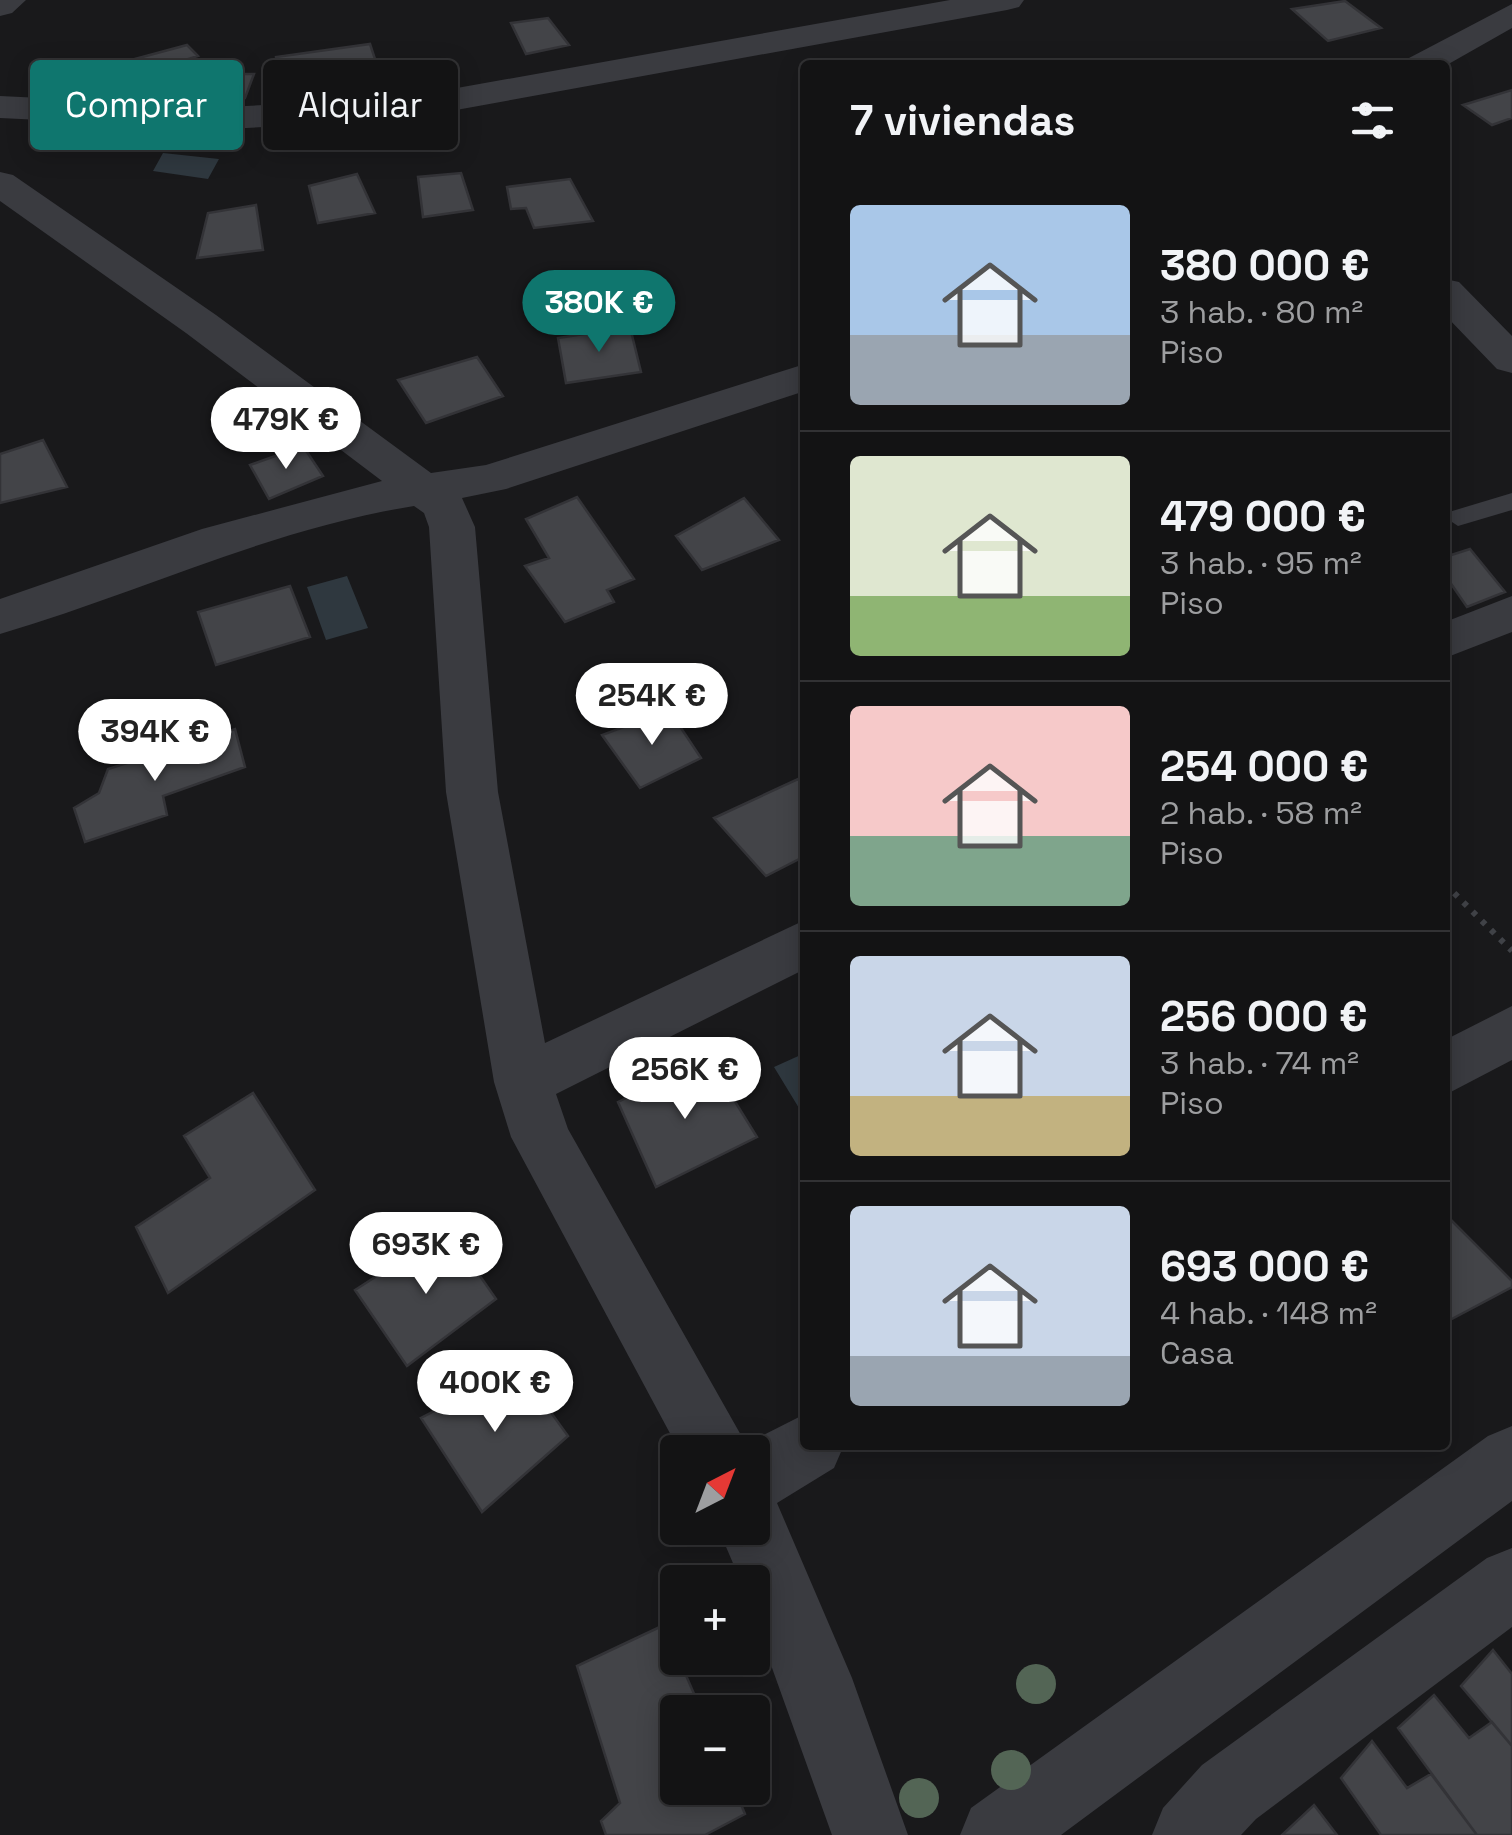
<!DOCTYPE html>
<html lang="es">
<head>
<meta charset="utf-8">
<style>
	:root { --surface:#131314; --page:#202022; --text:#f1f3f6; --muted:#9d9ea0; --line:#323234; --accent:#0f766e }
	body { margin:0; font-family:"Space Grotesk",sans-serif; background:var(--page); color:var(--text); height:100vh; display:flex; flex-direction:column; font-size:38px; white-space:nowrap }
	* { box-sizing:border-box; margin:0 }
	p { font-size:32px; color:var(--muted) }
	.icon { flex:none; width:55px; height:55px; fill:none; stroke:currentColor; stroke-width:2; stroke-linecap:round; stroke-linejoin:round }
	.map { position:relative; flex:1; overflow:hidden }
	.side { position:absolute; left:800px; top:60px; width:650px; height:1390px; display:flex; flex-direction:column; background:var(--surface); border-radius:10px; box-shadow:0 5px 25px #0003,0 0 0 2px var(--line) }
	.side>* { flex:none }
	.hud { position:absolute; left:30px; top:60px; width:620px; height:90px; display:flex; gap:20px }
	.needle { width:65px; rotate:42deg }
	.tools { position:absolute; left:660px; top:1435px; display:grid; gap:20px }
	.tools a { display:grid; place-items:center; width:110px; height:110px; border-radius:10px; background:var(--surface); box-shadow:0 5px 25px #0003,0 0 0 2px var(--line); font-size:50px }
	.price { position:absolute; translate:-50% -85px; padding:0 22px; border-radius:35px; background:#fff; color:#222; font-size:32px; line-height:65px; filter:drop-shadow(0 2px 5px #0008) }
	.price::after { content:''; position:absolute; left:50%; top:60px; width:30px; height:22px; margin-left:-15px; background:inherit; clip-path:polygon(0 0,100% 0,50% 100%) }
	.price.on { background:var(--accent); color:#fff }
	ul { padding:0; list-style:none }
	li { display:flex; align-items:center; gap:30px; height:250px; padding:0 50px }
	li+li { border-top:2px solid var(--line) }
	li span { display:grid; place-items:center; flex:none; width:280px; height:200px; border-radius:10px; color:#555 }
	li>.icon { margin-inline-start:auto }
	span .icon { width:120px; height:120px; fill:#fffc; stroke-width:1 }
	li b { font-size:42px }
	h2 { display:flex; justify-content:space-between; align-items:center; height:120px; padding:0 50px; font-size:42px }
	.chip { padding:0 35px; border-radius:10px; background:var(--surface); box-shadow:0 5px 25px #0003,0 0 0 2px var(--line); font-size:35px; line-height:90px }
	.chip.on { background:var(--accent); color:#fff }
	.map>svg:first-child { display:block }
</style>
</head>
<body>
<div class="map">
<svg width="1512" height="1835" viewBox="0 0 1512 1835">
	<rect width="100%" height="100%" fill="#19191b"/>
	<path fill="#2f383f" d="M163 153 219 159 208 179 153 171Z
		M347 576 368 628 326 640 307 587Z
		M805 1053V1118L774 1067Z"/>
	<path fill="#434448" stroke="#333337" stroke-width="2.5" d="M1345 1 1381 28 1328 41 1292 9Z
		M548 18 569 45 526 54 511 23Z
		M370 44 377 65 278 80 276 57Z
		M187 45 198 56 179 62 183 69 116 83 105 67Z
		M220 74H254L245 98 206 97Z
		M1512 90V118L1492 125 1463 105Z
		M461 173 473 210 423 217 418 177Z
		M357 174 375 213 318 223 309 186Z
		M570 179 593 221 534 228 526 208 511 209 507 187Z
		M256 205 263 250 197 258 208 213Z
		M630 327 641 372 566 383 558 338Z
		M477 357 503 396 426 423 398 380Z
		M43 440 67 487 0 503V454Z
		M303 446 323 476 269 499 250 465Z
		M577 497 634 579 607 590 614 602 565 622 525 566 549 558 526 519Z
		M744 498 779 540 702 570 676 536Z
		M1470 549 1505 592 1467 607 1445 575V557Z
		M290 586 310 637 216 665 198 612Z
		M669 710 701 758 640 788 602 735Z
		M235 729 245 767 163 796 167 815 85 842 74 808 99 793 108 769Z
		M798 779 805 787V856L766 876 714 818Z
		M708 1058 757 1137 656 1187 618 1102Z
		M253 1093 315 1190 168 1293 136 1227 210 1178 184 1136Z
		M1445 1214 1512 1281V1287L1448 1321Z
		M448 1230 496 1299 407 1366 355 1290Z
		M518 1367 568 1436 482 1512 421 1418Z
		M664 1625 702 1712H678V1788H734L745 1814 705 1835H606L601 1821 620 1803 577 1666Z
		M1493 1650 1512 1674V1746L1461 1686Z
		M1434 1695 1469 1738 1492 1722 1512 1746V1835H1477L1398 1728Z
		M1372 1741 1407 1788 1431 1774 1477 1835H1381L1341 1778Z
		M1314 1805 1337 1835H1282Z"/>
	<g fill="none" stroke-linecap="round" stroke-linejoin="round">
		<path stroke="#404247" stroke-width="6" stroke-dasharray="5 8" stroke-linecap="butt" d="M1445 884 1512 951"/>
		<path fill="#3a3b40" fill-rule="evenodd" d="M1512 493V510L1458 526 1446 518 1449 512Z"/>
		<path fill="#3a3b40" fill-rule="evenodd" d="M0 0H26L12 13 0 16Z
			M1512 4V28L1445 66 1403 65 1409 58Z
			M0 172 13 175 216 315 431 473 486 465 805 364V391L506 489 462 498 475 527 498 792 545 1043 805 920V969L556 1094 568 1129 746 1444 805 1414V1445H844L834 1468 777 1503 852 1678 908 1835H832L752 1612V1582H741L718 1528H752V1452H680L511 1137 494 1082 446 792 429 527 424 513 414 506C270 529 139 593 0 634V599L202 529 382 481 186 333 0 201Z
			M1445 279 1459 282 1512 336V373L1497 369 1445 315Z
			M1512 596V632L1445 658V622Z
			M1512 1006V1060L1445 1095V1040Z
			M1512 1426V1501L1061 1835H960L971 1808 1488 1436Z
			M1512 1548V1627L1256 1819 1241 1835H1152L1163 1808 1202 1765 1487 1558Z"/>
		<path fill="#3a3b40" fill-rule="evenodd" d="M950 0H1024L1019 7 1007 10 401 120 227 129 0 118V96L227 107 401 98Z"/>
	</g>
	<g fill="#536555">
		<circle cx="1036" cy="1684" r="20"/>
		<circle cx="1011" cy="1770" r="20"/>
		<circle cx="919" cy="1798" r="20"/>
	</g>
</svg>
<div class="tools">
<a><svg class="needle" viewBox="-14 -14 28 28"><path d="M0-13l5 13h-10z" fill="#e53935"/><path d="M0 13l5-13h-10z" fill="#9d9ea0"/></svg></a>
<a>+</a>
<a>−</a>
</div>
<b class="price on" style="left:599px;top:355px">380K €</b>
<b class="price" style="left:286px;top:472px">479K €</b>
<b class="price" style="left:652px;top:748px">254K €</b>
<b class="price" style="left:155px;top:784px">394K €</b>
<b class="price" style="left:685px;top:1122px">256K €</b>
<b class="price" style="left:426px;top:1297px">693K €</b>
<b class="price" style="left:495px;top:1435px">400K €</b>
<div class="hud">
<a class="chip on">Comprar</a>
<a class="chip">Alquilar</a>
</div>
<section class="side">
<h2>7 viviendas<svg class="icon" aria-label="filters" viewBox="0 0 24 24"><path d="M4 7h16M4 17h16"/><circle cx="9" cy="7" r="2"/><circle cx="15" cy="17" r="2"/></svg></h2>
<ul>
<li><span style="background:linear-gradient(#a9c7e8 65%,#9aa5b1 0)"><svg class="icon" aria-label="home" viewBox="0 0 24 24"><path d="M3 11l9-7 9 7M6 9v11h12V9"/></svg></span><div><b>380 000 €</b><p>3 hab. · 80 m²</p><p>Piso</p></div></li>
<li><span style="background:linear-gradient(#dfe7d0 70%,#8fb573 0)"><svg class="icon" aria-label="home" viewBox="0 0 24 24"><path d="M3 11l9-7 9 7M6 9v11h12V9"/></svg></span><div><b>479 000 €</b><p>3 hab. · 95 m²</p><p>Piso</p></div></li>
<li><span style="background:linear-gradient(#f6c9c9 65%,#7fa58c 0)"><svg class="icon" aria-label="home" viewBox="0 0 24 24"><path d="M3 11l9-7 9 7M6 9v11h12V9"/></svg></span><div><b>254 000 €</b><p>2 hab. · 58 m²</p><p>Piso</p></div></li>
<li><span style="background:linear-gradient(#c9d6e8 70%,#c2b280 0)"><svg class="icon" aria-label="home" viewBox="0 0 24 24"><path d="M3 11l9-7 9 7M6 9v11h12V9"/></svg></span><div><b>256 000 €</b><p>3 hab. · 74 m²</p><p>Piso</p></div></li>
<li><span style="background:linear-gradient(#c9d6e8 75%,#9aa5b1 0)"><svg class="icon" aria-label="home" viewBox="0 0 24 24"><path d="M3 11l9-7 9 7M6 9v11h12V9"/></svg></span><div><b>693 000 €</b><p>4 hab. · 148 m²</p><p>Casa</p></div></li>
</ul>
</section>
</div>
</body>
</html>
